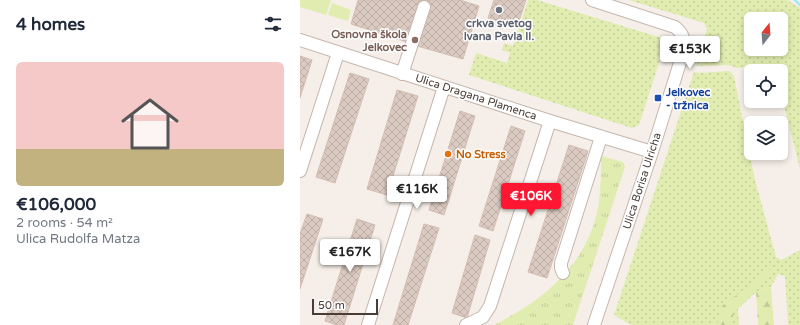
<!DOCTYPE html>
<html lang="en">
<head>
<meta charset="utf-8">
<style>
	:root { --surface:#fff; --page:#f6f6f7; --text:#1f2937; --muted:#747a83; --accent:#ff1732 }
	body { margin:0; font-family:"Varela Round",sans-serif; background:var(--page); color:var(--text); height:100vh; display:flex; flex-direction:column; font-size:15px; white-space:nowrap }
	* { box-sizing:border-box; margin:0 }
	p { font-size:13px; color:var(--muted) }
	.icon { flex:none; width:22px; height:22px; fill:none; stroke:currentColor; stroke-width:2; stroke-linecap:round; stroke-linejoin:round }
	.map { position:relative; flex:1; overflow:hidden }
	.side { display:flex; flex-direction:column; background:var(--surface); width:300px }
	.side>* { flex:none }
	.needle { width:26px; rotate:17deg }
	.tools { position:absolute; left:444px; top:12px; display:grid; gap:8px }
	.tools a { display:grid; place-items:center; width:44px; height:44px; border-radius:6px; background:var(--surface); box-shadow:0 2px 6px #0003; font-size:20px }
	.scale { position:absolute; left:12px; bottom:10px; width:66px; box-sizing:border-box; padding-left:4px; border:2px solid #4a3d37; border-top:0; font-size:11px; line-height:14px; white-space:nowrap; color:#4a3d37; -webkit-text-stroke:3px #fff; paint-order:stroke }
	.price { position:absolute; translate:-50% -34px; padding:0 9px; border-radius:4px; background:#fff; color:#222; font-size:13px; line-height:26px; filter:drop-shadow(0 1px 2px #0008) }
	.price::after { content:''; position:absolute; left:50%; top:24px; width:12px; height:9px; margin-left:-6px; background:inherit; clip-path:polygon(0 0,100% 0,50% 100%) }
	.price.selected { background:var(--accent); color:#fff }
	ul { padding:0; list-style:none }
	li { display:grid; align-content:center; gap:8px; height:212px; padding:0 16px }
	li span { display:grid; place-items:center; height:124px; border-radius:6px; color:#555 }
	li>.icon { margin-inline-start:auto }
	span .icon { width:72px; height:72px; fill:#fffc; stroke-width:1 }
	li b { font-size:17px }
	h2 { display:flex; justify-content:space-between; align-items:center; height:48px; padding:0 16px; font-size:17px }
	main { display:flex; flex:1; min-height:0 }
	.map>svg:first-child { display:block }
</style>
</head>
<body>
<main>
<section class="side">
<h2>4 homes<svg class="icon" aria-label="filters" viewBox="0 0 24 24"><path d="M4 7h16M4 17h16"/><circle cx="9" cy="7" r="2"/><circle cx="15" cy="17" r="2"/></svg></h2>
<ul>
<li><span style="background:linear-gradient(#f6c9c9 70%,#c2b280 0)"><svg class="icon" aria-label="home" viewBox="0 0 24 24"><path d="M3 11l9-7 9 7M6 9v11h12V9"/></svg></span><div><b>€106,000</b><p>2 rooms · 54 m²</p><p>Ulica Rudolfa Matza</p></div></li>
</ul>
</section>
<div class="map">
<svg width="500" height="325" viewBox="0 0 500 325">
	<defs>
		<pattern id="grass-dots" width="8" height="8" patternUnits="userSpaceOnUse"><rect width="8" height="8" fill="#e1ecb0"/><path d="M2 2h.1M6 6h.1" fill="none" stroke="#c3cb98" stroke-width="1.8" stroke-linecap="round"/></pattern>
		<pattern id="forest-firs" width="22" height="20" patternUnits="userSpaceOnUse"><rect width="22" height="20" fill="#e1ecb0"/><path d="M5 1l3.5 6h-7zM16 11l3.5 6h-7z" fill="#c3cb98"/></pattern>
		<pattern id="park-tufts" width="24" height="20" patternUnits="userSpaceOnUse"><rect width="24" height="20" fill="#e1ecb0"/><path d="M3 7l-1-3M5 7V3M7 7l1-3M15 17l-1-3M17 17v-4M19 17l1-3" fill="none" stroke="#c3cb98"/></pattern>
		<pattern id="building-cross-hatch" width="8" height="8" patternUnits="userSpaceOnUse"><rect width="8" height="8" fill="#dbcac1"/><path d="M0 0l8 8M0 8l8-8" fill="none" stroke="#bdaea6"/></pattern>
	</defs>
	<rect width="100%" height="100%" fill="#f6efe9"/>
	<path fill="url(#grass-dots)" fill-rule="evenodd" d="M228 0H237L365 39 366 40 363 52 360 51 358 59 360 60 339 125 332 128 169 75 176 53 207 63 210 53 202 50 204 43 213 46Z
		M329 0H487L500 8V169L481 93V71H468L446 67 437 68 428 65 396 66 407 29 404 23ZM451 19H481V49H451Z
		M429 71 434 76 454 176 476 257 481 260 500 250V325H488L485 276 478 274 471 287 456 292 438 309 439 325H331L314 315 394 72 400 73Z"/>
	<path fill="url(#forest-firs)" d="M471 269 472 275 433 311V325H417L422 306Z
		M471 287 474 325H458L456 292Z"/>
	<path fill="url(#park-tufts)" d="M301 156 323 162 325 167 273 325H194C246 299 290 262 299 202 301 186 301 171 301 156Z"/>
	<path fill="#e1ecb0" d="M0 0H31L26 15 0 7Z
		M32 3 51 10 48 21 28 15Z"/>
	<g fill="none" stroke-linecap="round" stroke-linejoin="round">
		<path stroke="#a3eaf5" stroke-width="2.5" d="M495 0 500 5"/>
	</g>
	<path fill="url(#building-cross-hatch)" stroke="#d3bdb0" d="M58 0H160L179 6 163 59 117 46 130 5 123 3 110 43 51 24Z
		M194 0H226L217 27 188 18Z
		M0 56 12 60 0 98Z
		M50 73 69 79 35 183 16 177Z
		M97 90 118 96 87 195 67 189Z
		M160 111 175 116 144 215 129 210Z
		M211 126 225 131 193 231 179 226Z
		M269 145 288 151 247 278 228 272Z
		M7 214 23 219 0 289V234Z
		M57 219 75 225 44 325H37L25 321Z
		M124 224 139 228 108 325H93Z
		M175 235 190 240 167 318 152 313Z"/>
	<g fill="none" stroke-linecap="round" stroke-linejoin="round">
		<g stroke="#c5b7ae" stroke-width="14">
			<path id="minor" d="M292 0 375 27C384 34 386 42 383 53L352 152 294 325
				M0 40 250 121 352 152
				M102 74 124 7
				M0 171 38 53
				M263 273 261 268V263L301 137
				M68 325 144 87
				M166 325 183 317 190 306 250 121"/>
		</g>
		<use href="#minor" stroke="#fff" stroke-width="12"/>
	</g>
	<circle fill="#6b7280" stroke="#fff" stroke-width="1.5" cx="199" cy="10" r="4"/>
	<circle fill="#8d6e63" stroke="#fff" stroke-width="1.5" cx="115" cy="40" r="4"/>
	<rect fill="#1a4fb4" stroke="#fff" stroke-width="1.5" x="354" y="94" width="8" height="8" rx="2"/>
	<circle fill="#e8710a" stroke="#fff" stroke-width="1.5" cx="148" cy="154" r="4"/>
	<g text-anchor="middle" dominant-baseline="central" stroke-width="3" stroke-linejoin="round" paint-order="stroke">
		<g font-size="11" font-weight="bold" fill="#5b616d" stroke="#fff">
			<text x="199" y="23">crkva svetog<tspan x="199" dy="13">Ivana Pavla II.</tspan></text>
		</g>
		<g font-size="11" font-weight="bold" fill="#785e54" stroke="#fff" text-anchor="end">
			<text x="107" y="34">Osnovna škola<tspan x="107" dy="13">Jelkovec</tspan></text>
		</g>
		<g font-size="11" font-weight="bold" fill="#164399" stroke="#fff" text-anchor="start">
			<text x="366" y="92">Jelkovec<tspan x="366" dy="13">- tržnica</tspan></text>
		</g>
		<g font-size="11" fill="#4a3d37" stroke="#fff">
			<text transform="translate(176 97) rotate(18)">Ulica Dragana Plamenca</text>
			<text transform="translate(342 181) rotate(-72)">Ulica Borisa Ulricha</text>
		</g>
		<g font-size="11" font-weight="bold" fill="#c56008" stroke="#fff" text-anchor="start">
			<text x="156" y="154">No Stress</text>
		</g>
	</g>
</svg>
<div class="tools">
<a><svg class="needle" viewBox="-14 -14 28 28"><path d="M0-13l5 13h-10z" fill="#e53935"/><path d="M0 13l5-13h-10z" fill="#747a83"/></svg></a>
<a><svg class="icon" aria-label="locate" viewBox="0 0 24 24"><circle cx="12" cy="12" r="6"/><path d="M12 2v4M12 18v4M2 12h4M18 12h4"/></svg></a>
<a><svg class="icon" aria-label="layers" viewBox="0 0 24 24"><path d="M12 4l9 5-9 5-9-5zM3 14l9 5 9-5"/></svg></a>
</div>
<div class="scale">50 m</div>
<b class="price" style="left:390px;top:70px">€153K</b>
<b class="price" style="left:117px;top:210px">€116K</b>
<b class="price selected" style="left:231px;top:217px">€106K</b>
<b class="price" style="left:50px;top:273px">€167K</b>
</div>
</main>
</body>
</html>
